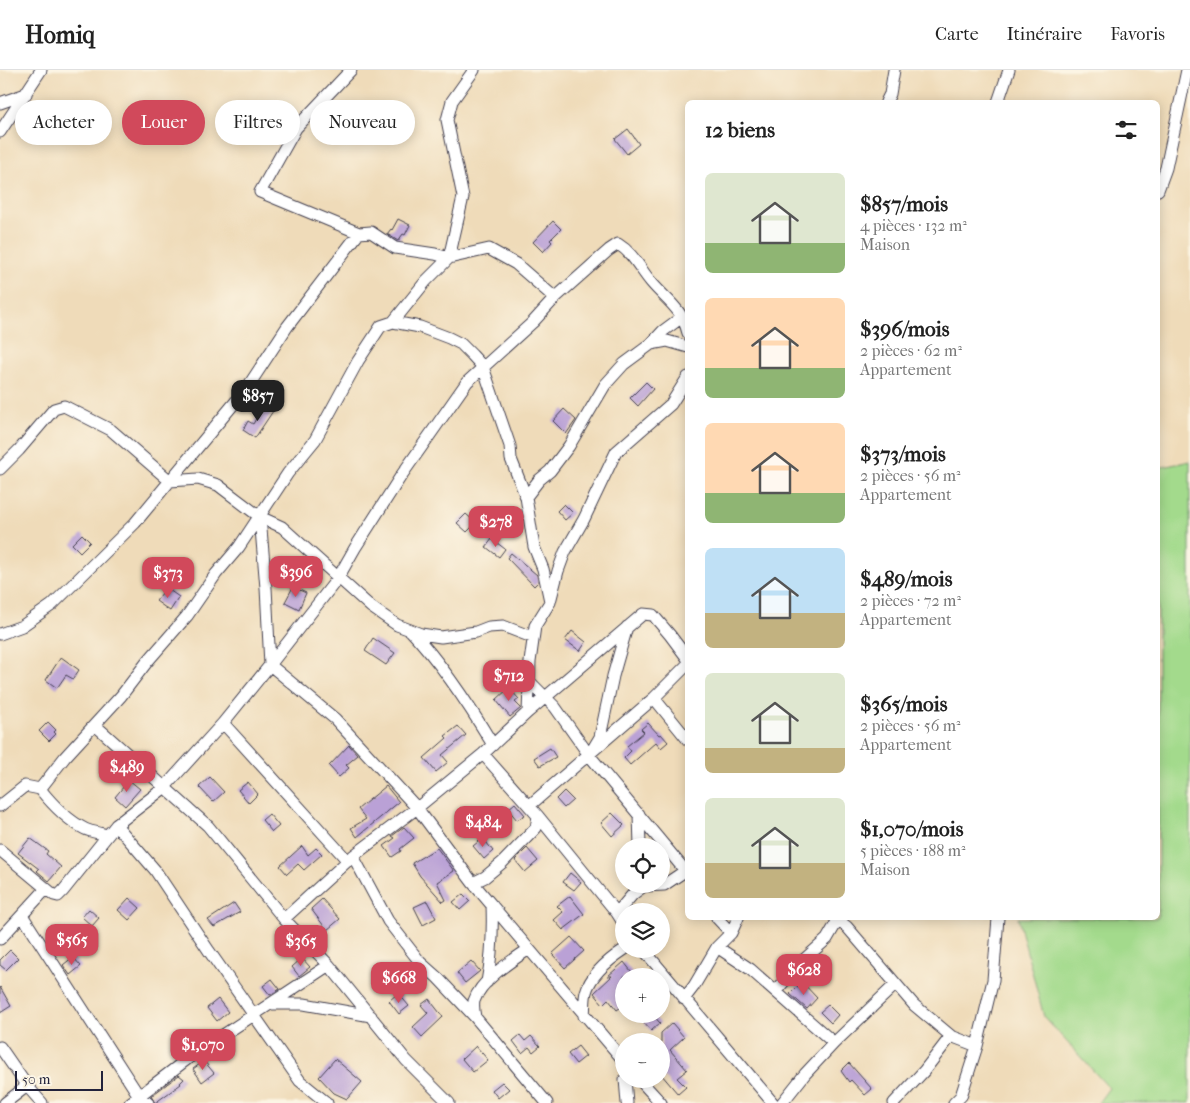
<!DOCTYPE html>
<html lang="fr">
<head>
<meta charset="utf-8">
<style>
	:root { --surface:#fff; --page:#f2f2f2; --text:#222; --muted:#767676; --line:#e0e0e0; --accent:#d1495b }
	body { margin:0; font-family:"IM FELL French Canon",serif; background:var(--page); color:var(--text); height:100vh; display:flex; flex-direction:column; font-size:19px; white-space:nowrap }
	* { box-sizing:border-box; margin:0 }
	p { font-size:16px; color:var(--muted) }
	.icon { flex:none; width:28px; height:28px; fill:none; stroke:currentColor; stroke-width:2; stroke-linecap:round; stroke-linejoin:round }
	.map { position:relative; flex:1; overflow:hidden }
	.panel { position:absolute; left:685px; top:30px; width:475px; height:820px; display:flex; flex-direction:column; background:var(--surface); border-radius:8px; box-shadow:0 2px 12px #0003 }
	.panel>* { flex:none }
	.guide { position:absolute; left:15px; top:30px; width:475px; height:45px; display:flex; gap:10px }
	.fabs { position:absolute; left:615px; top:768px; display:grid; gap:10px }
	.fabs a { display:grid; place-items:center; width:55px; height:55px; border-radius:50%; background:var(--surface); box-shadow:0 2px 12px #0003; font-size:25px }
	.scale { position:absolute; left:15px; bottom:12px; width:88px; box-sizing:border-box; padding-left:5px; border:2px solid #22223b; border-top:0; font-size:14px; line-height:18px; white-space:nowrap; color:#22223b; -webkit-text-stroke:4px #fcf5e5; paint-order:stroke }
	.price { position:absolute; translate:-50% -42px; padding:0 11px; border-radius:10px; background:var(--accent); color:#fff; font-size:16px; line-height:32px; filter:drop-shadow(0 1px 2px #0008) }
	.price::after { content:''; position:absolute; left:50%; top:30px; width:15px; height:11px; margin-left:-8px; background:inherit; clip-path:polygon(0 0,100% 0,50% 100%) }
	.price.active { background:#222; color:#fff }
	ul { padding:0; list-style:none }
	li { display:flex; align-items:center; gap:15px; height:125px; padding:0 20px }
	li span { display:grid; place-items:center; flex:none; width:140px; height:100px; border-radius:8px; color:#555 }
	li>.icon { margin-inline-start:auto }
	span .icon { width:60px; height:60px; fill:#fffc; stroke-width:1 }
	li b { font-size:21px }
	h2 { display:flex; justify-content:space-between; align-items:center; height:60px; padding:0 20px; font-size:21px }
	.pill { padding:0 18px; border-radius:22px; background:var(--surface); box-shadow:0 2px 12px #0003; font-size:18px; line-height:45px }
	.pill.active { background:var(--accent); color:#fff }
	header { display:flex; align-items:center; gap:30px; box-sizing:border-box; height:70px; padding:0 25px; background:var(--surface); border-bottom:1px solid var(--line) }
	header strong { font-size:24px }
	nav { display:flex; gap:28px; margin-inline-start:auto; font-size:18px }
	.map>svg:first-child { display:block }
</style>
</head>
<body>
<header>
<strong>Homiq</strong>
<nav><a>Carte</a><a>Itinéraire</a><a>Favoris</a></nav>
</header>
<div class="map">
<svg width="1190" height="1033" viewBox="0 0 1190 1033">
	<rect width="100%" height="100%" fill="#fcf5e5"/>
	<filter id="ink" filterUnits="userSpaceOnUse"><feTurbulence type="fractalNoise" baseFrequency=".02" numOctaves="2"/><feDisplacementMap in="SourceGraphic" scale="10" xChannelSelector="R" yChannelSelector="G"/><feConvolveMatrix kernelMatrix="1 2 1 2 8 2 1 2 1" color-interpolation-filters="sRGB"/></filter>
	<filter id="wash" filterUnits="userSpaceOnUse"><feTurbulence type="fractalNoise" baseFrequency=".0096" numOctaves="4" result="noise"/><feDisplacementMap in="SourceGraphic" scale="20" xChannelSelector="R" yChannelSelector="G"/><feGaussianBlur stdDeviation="1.12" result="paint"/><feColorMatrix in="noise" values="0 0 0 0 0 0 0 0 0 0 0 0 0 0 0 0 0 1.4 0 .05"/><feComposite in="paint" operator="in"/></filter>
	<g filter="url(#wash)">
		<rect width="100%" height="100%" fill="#efdbb9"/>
		<path fill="#a3da8c" stroke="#627e64" d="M1190 391V1033H1098L1109 1018 1044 947 1018 848H1158V398Z"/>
		<g id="blocks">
			<path fill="#baa1d6" d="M628 59 639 74 627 84 615 69Z
				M398 149 410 155 405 165 403 164 398 171 387 164 391 159 392 160Z
				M553 151 561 159 550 170 552 172 543 182 533 172Z
				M646 312 653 319 638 336 630 328Z
				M264 335 273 341 255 368 243 360 248 351 253 354Z
				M564 339 576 350 566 364 553 351Z
				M564 434 573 443 565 450 557 441Z
				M466 444 476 453 467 462 457 453Z
				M82 464 90 472 80 482 72 474Z
				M492 469 505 479 499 487 486 477Z
				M511 483 537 505 538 512 534 516 507 488Z
				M293 517 306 523 299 539 285 532Z
				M166 518 179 527 170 541 156 531Z
				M572 561 586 572 580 581 565 570Z
				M373 568 395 583 386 595 365 581Z
				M61 587 79 600 73 609 66 605 57 618 46 610Z
				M509 618 519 629 515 632 521 638 510 647 496 630Z
				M48 652 56 660 54 662 56 664 49 671 39 661Z
				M648 653 659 665 661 664 668 672 661 678 656 672 630 695 624 688 631 681 627 676 644 662 641 659Z
				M458 656 466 665 442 685 448 692 436 702 424 688 447 668 445 666Z
				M349 675 358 685 346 695 349 698 339 707 329 696Z
				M550 678 556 687 540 696 534 688Z
				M210 707 224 722 213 732 199 717Z
				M129 710 140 719 125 736 115 727Z
				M248 712 258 724 249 733 238 720Z
				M386 716 399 732 357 767 351 758 366 749 358 739Z
				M564 721 573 730 564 738 556 729Z
				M515 733 525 745 517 750 508 739Z
				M612 743 624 755 612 766 601 753Z
				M269 744 279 756 272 762 262 750Z
				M404 757 414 768 400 779 401 781 392 787 384 776 395 768 392 766Z
				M30 768 48 781 46 784 61 797 49 811 37 801 39 799 18 783Z
				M483 768 493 781 484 789 473 776Z
				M302 776 308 785 316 778 322 784 304 800 298 794 287 804 280 796Z
				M437 778 454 801 437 812 446 830 443 832 420 806 412 793Z
				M527 778 538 791 525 802 515 790Z
				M570 803 581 812 574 820 563 812Z
				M463 824 470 831 460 840 453 832Z
				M570 826 584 844 563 860 554 850 563 842 557 836Z
				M129 828 140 838 129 850 118 840Z
				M322 829 340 849 327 860 311 839Z
				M427 831 436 848 423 855 414 837Z
				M234 833 240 842 214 857 208 850Z
				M89 839 99 848 92 856 82 847Z
				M571 867 584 881 565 898 552 884Z
				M10 880 18 888 6 900 0 895V890Z
				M73 887 81 896 70 905 63 895Z
				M302 888 310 897 299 906 292 897Z
				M471 891 480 901 465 913 457 903Z
				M624 892 635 906H624V935L617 940 608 929 603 934 594 923 612 906H608Z
				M272 909 280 919 270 925 263 916Z
				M802 912 817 928 807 939 790 924Z
				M0 917 11 936 0 943Z
				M398 923 409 936 399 944 389 931Z
				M218 929 228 942 217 951 207 938Z
				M429 929 443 947 422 967 413 957 428 943 421 935Z
				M828 935 838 945 831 953 820 942Z
				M652 944 660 953 651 961 643 952Z
				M672 953 684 967 670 980 687 1000 677 1008 686 1017 678 1024 661 1004V963Z
				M520 965 525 971 531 966 540 976 533 982 529 977 522 983 513 971Z
				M476 976 488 990 473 1002 462 989Z
				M578 976 586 986 576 994 568 984Z
				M335 989 362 1012 347 1029 334 1023 319 1007Z
				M204 991 214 1003 202 1012 193 999Z
				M849 993 872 1019 865 1025 851 1010 849 1012 841 1001Z
				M179 1005 184 1009 180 1013 181 1014 155 1033 151 1026Z
				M502 1012 509 1019 498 1028 492 1020Z"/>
		</g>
	</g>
	<g filter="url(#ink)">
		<use href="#blocks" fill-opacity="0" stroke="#413e4e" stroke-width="1"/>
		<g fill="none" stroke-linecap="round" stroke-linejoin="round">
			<g stroke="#413e4e" stroke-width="13">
				<path id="minor" d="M351 0 296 58 260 122 359 163 371 162 395 178 435 184 449 188 489 179 516 194 555 228
					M886 32 890 24 894 0
					M998 32 1009 0
					M0 33 26 24
					M0 62 41 0
					M1158 120 1166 98 1187 0
					M393 252 420 257 449 268 461 274 472 285 483 297 510 376 511 389 526 427 534 477 543 499 550 531
					M651 274 667 271 688 277
					M0 399 19 380 54 339 64 336 111 360 170 411 198 409 218 415 260 447 282 457 371 537 397 555 421 564 441 567 476 562 489 557 503 556 532 567
					M526 427 539 410 550 401 569 376 605 315 624 294 651 274 663 261 682 247
					M260 447 266 518 270 595 335 649 417 738 473 813 624 991
					M411 561C443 595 469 635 493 675
					M0 564 22 556 52 535 135 453 247 318 287 257 359 163
					M529 611 555 637 589 685 688 804
					M654 628 688 670
					M528 642 530 592 535 556 550 532 558 501 565 482 584 449 616 382 671 334 688 307
					M223 653 348 791
					M96 656 208 756 284 849 329 895 406 990 449 1033
					M594 677 600 667 613 606 627 557
					M483 684 538 746 617 843 624 854
					M40 719C52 734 67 750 85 759 91 762 101 763 108 765
					M0 736 25 716 40 719 65 687 121 626 147 592 187 546 216 504 239 477 288 403 315 370 358 291 381 256 393 252 426 211 449 188 463 127 447 50 452 31 474 0
					M529 736 654 628 688 594
					M639 744 640 776
					M116 755 155 800 209 881 300 1011 327 1033
					M0 780 54 825 58 826 63 821 116 755 164 718 223 653 270 595 338 508 355 478 401 406 467 312 533 252 555 228 609 180 618 174C633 183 640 199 651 212 666 230 682 238 688 263
					M353 786 388 851 420 892 438 908 475 947 547 1033
					M473 813 485 807 503 792 536 758 538 746
					M617 843 633 824 644 816 664 815 685 801
					M22 845 139 1026 148 1033
					M717 848 731 863
					M835 848 847 857 914 935 951 966 977 976
					M284 849 353 786 417 738 483 684 528 642 643 544 653 545 670 565 688 589
					M0 869 45 820
					M717 877 750 899 834 973
					M643 879 773 1033
					M487 912C492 886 493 862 492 835
					M776 921 800 893 827 869 838 850
					M684 929 694 916 717 877 731 863 738 848
					M271 934H304L371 946
					M584 946C585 938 584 930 586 922 591 904 610 889 625 879
					M475 947C474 942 473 936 474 931 481 910 511 891 529 879
					M0 977 27 1016 42 1033
					M625 1009 627 1033
					M639 1009 661 1033
					M5 1033 27 1016
					M130 1033 190 987 329 895
					M782 1033 805 1004 834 973 896 914
					M894 1033 924 1001 951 966
					M954 1033 961 1026 977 976 993 910 998 848"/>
			</g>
			<use href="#minor" stroke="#fff" stroke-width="11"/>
		</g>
	</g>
</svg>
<div class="fabs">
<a><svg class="icon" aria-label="locate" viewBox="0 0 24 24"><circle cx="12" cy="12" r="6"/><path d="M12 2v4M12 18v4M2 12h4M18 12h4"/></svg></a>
<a><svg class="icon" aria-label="layers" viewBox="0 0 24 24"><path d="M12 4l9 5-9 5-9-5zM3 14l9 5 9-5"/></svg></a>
<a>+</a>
<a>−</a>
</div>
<div class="scale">50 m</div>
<b class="price active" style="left:258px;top:352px">$857</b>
<b class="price" style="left:496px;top:478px">$278</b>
<b class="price" style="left:296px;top:528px">$396</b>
<b class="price" style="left:168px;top:529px">$373</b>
<b class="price" style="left:509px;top:632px">$712</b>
<b class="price" style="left:127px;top:723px">$489</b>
<b class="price" style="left:483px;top:778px">$484</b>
<b class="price" style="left:72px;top:896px">$565</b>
<b class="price" style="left:301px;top:897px">$365</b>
<b class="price" style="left:804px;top:926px">$628</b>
<b class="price" style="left:399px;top:934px">$668</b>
<b class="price" style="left:203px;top:1001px">$1,070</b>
<div class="guide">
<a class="pill">Acheter</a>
<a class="pill active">Louer</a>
<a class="pill">Filtres</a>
<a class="pill">Nouveau</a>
</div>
<section class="panel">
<h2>12 biens<svg class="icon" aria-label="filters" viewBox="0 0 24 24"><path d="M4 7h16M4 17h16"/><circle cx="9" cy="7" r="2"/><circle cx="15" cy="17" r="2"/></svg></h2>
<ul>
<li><span style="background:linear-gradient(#dfe7d0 70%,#8fb573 0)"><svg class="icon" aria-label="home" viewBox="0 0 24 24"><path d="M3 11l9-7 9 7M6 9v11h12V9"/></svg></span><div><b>$857/mois</b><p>4 pièces · 132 m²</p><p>Maison</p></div></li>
<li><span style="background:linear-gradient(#ffd9b3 70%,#8fb573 0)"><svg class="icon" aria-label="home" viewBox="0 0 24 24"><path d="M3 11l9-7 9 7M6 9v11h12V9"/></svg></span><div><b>$396/mois</b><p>2 pièces · 62 m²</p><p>Appartement</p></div></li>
<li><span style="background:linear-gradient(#ffd9b3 70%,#8fb573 0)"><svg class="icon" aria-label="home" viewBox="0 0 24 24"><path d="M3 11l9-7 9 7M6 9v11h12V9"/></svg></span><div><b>$373/mois</b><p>2 pièces · 56 m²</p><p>Appartement</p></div></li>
<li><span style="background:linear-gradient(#bfe0f5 65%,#c2b280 0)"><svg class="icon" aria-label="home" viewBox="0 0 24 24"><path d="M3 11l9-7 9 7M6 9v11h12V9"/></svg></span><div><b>$489/mois</b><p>2 pièces · 72 m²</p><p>Appartement</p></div></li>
<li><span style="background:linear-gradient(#dfe7d0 75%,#c2b280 0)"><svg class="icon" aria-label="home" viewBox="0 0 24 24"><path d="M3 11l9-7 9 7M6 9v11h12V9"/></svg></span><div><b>$365/mois</b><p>2 pièces · 56 m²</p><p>Appartement</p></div></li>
<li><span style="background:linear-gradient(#dfe7d0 65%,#c2b280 0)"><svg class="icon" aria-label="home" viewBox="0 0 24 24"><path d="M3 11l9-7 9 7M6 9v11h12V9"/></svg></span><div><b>$1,070/mois</b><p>5 pièces · 188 m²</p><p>Maison</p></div></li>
</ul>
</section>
</div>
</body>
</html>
